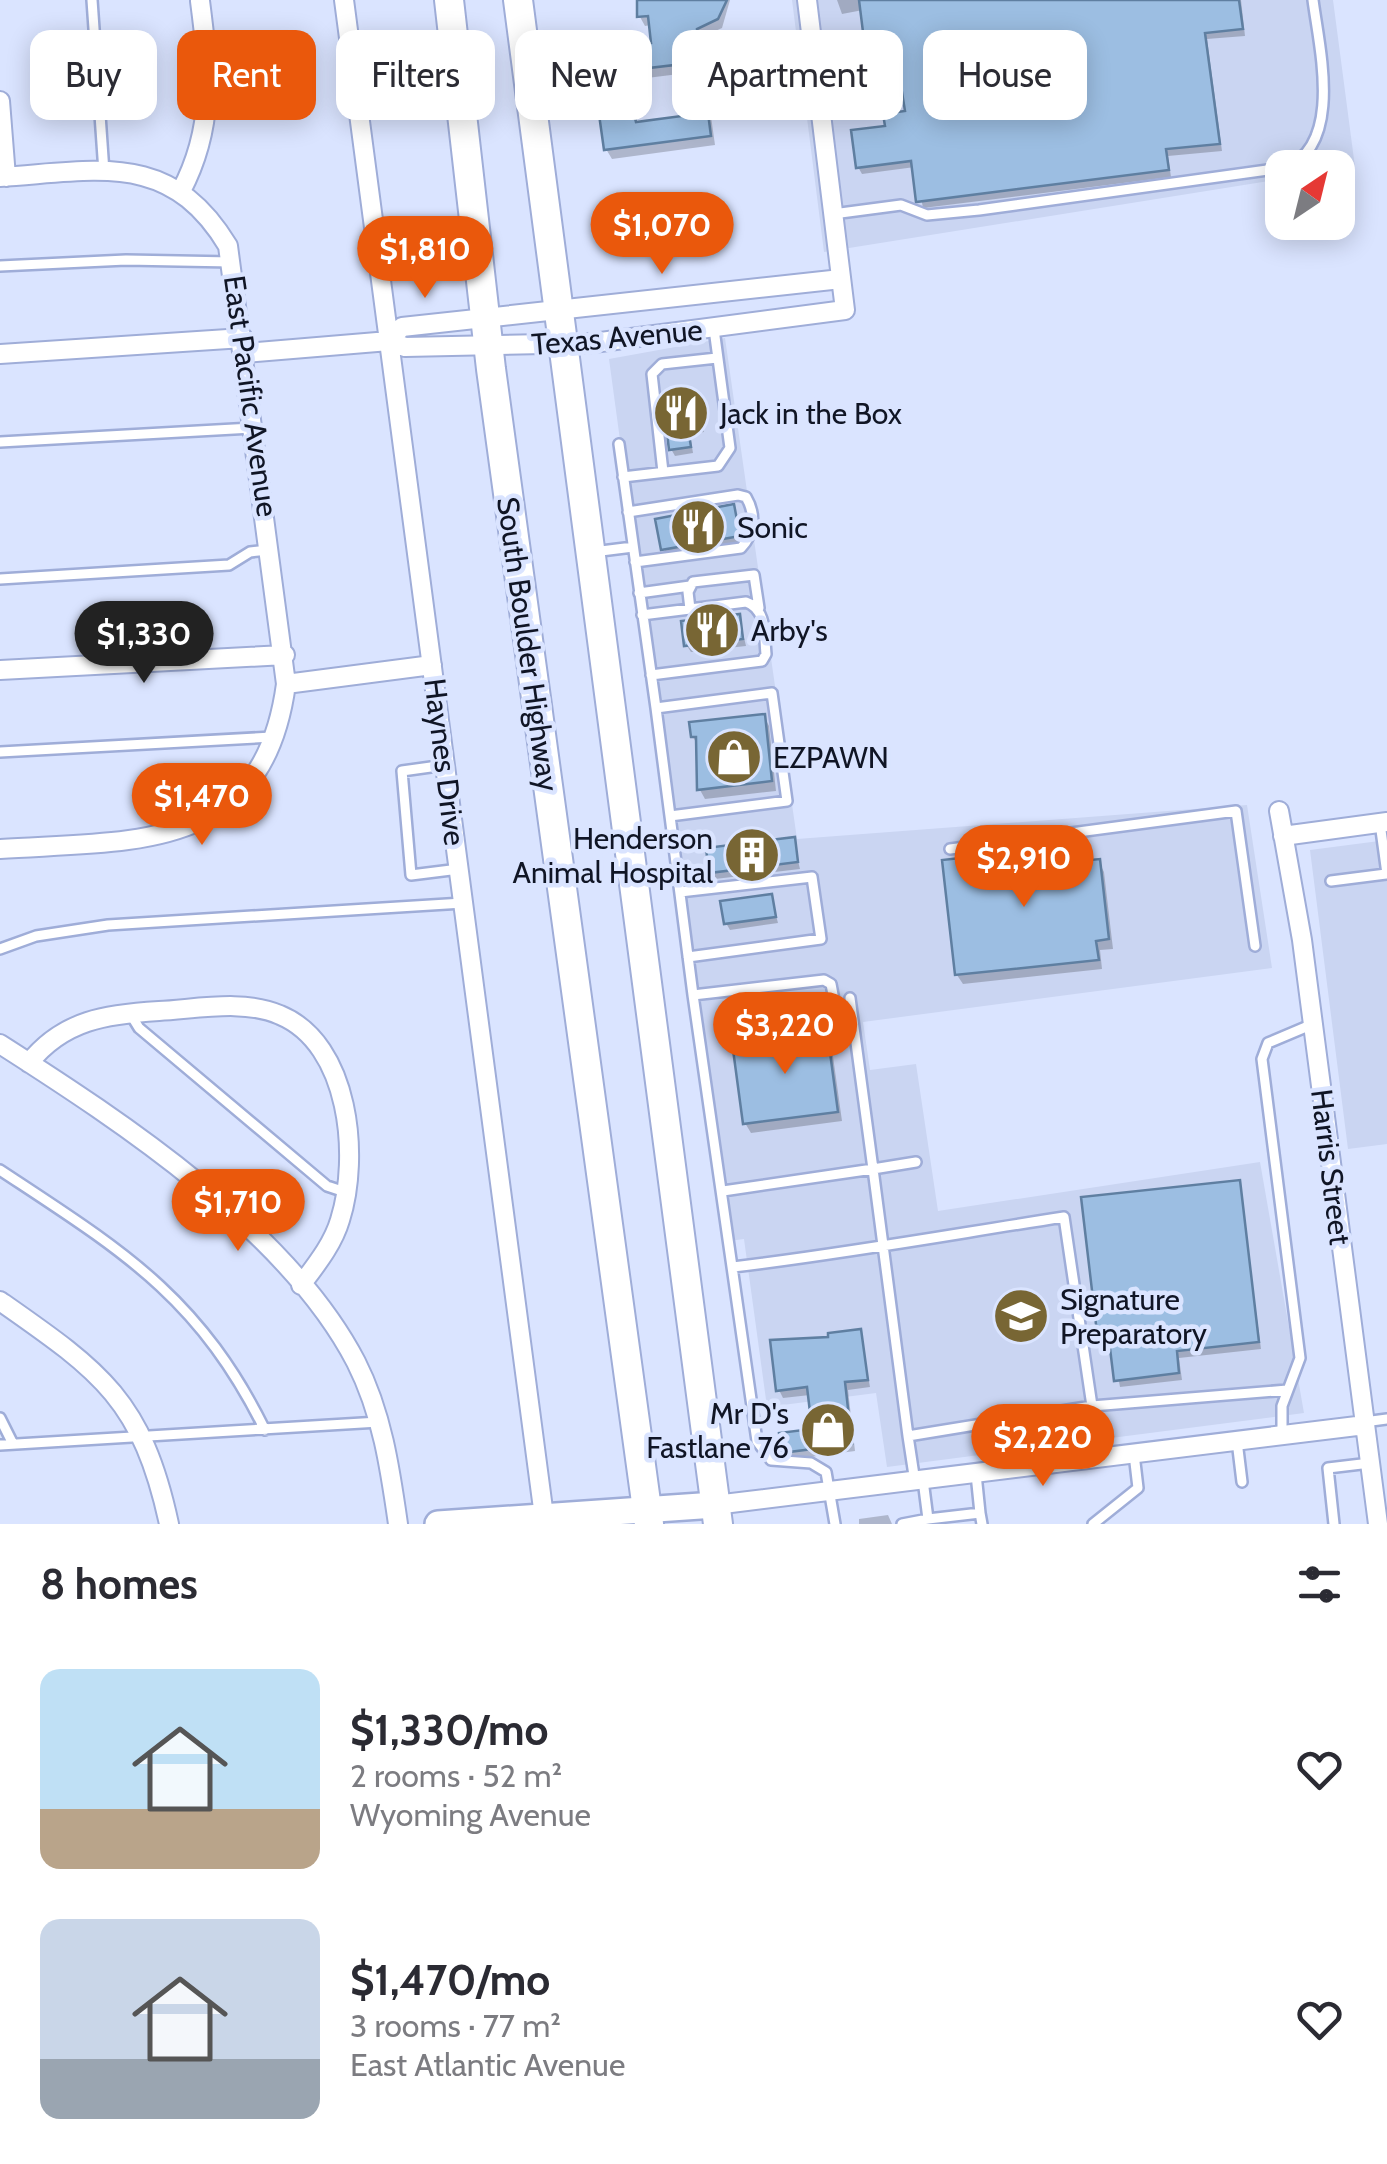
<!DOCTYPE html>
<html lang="en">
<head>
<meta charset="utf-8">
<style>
	:root { --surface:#fff; --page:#f7f7f7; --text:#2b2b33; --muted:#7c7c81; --accent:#ea580c }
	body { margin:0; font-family:Cabin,sans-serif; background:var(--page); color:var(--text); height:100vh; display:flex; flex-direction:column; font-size:38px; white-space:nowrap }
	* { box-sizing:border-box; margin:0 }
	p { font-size:32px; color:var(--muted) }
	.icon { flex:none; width:55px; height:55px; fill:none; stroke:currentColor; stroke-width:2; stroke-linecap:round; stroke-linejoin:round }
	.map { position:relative; height:1524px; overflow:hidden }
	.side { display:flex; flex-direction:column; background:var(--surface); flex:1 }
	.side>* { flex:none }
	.banner { position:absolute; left:30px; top:30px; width:1328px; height:90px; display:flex; gap:20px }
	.needle { width:65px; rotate:35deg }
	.tools { position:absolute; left:1265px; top:150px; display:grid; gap:20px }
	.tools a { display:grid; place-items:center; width:90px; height:90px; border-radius:20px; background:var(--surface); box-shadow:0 5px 25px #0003; font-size:50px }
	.price { position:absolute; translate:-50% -85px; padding:0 22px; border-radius:35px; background:var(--accent); color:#fff; font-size:32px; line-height:65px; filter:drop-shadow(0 2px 5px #0008) }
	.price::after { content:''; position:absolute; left:50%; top:60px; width:30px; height:22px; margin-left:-15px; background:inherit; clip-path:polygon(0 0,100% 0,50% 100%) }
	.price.current { background:#222; color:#fff }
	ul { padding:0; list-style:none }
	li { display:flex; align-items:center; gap:30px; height:250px; padding:0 40px }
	li span { display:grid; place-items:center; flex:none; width:280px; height:200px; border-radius:20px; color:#555 }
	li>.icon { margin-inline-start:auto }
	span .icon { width:120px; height:120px; fill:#fffc; stroke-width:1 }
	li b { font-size:42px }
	h2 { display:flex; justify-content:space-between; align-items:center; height:120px; padding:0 40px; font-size:42px }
	.chip { padding:0 35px; border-radius:20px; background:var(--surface); box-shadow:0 5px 25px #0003; font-size:35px; line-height:90px }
	.chip.current { background:var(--accent); color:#fff }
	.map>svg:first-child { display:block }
</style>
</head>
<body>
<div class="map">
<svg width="1387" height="1524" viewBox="0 0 1387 1524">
	<rect width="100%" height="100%" fill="#dae4ff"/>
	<path fill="#cad5f2" d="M792 0H1333L1355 167 1282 168V179L824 252Z
		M725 338 797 839 1247 805 1272 968 863 1022 870 1070 916 1064 938 1211 1260 1162 1304 1413 887 1467 876 1393 767 1407 744 1239 729 1241 609 359Z
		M1387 840V1144L1348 1149 1310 850Z"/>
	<path fill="#0003" d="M638 0H730L722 28 700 38 715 145 612 159 606 149 628 99 638 124 685 118 679 74 631 80 626 70 654 45 651 25 645 26 640 17Z
		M837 0H1241L1245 36 1207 39 1222 151 1168 156 1171 177 923 208 915 167 862 174 858 167 888 128 908 113 904 92 877 94 873 87 863 10 842 14Z
		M696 398 704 432 690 434 693 453 675 456 671 449Z
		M733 507 742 543 668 556 664 549Z
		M739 616 746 646 691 652 687 646Z
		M764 716 769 726 776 791 705 799 700 790 698 746 693 737Z
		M793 840 800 869 715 879 711 872Z
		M1077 848 1083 864 1099 862 1104 872 1113 949 1100 950 1102 969 963 984 957 975Z
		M771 896 778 923 730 930 726 923Z
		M826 1033 831 1042 842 1121 751 1133 745 1123Z
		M1239 1182 1261 1349 1179 1358 1182 1380 1120 1387 1111 1339H1104L1100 1333Z
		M860 1331 870 1387 848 1390 855 1451 788 1460 784 1452 815 1431 810 1395 783 1398 779 1390 831 1339Z
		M888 1515 892 1524H859V1519Z"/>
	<path fill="#9cbee2" stroke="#5f7fa1" stroke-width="2.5" d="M637 0H727L718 19 697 29 711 136 604 150 597 100 629 96 636 122 682 116 675 65 623 71 620 47 651 43 648 16 637 17Z
		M859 0H1239L1243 29 1205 33 1220 144 1166 149 1169 170 916 202 911 161 856 168 851 130 885 126 883 114 905 111 901 86 870 88Z
		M697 395 702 426 688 428 691 447 669 450 663 399Z
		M734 504 740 536 661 550 655 519Z
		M740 614 743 639 684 646 681 621Z
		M765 714 772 781 697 790 696 737H691L689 722Z
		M795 837 798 862 709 873 706 848Z
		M1078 845 1080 861 1100 859 1109 939 1096 941 1099 960 955 975 942 860Z
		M772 894 776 917 724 924 720 901Z
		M827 1030 838 1112 743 1124 732 1042Z
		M1240 1180 1259 1342 1177 1351 1179 1373 1114 1381 1108 1332 1097 1333 1081 1197Z
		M861 1329 868 1380 845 1382 852 1444 781 1453 779 1433 812 1429 807 1387 776 1391 770 1340 828 1337V1333Z"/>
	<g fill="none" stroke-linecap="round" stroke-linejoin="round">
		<g stroke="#9fadd8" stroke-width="14">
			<path id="lane" d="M92 0 104 172
				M1285 168C1344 145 1319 47 1313 0
				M833 214 901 205 927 215 979 210 1282 168
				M0 266 126 260 232 262
				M0 442 252 428
				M619 444 656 708
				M663 472 652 374 662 364 717 358
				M623 477 718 466 730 448 714 329
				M628 512 738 495 746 497C756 514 755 533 741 548L635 562
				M593 552 633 547
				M0 579 229 565 250 552 268 550
				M639 593 690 586
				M690 609 688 592 693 582 754 575 759 608
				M642 615 746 602C767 609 764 635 766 654L762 661 651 675
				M0 752 272 737
				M445 765 402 771 411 875 459 869
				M670 816 656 708 772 693 787 801 670 816 693 995
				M1380 823 1387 874
				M950 849 1236 811 1255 946
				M1331 881 1386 874
				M680 892 812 877 821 939 688 957
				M0 949 36 936 108 925 463 903
				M850 998 873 1169 916 1162
				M834 1000 831 984 824 980 693 995 757 1441 771 1460 811 1463 826 1472 835 1524
				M131 1015 139 1028 327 1186 345 1192
				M0 1170C121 1250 198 1295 265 1430
				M723 1191 873 1169 908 1436 1092 1406 1064 1217C954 1234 843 1254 733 1267
				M0 1418 13 1444
				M1364 1422 1387 1419
				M1282 1435V1406L1300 1358 1262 1059 1268 1043 1313 1024
				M908 1436 915 1482
				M1237 1441 1242 1482
				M0 1445 379 1422
				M1105 1458 1092 1406 1287 1390
				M976 1474 980 1513
				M928 1519 980 1513 982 1524
				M902 1524 928 1519 923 1480
				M1093 1524 1138 1488 1134 1454
				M1334 1524 1328 1468 1370 1463"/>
		</g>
		<g stroke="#9fadd8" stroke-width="22">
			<path id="street" d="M344 0 545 1524
				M0 101 6 177
				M0 177C98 171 170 150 228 246L286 684C263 854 134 840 0 849
				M181 191C215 127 209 70 200 1
				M389 341 402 327 841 279
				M245 353 389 341 405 347 593 343 845 310 807 0
				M0 354 243 338
				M0 670 285 655
				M286 684 432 665
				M1279 811 1302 940 1378 1524
				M1283 836 1387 822
				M0 1044C122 1122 288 1231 356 1362 382 1413 390 1468 398 1524
				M29 1063C63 1020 107 1014 159 1011 197 1009 244 999 280 1015 350 1044 360 1157 340 1220 333 1244 316 1265 301 1285
				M0 1301C100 1371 142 1399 169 1524
				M715 1505 1365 1425"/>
		</g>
		<g stroke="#9fadd8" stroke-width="30">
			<path id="secondary" d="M438 1524 715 1505"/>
		</g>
		<g stroke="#9fadd8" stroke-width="32">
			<path id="primary" d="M449 0 491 369 649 1524
				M518 0 718 1524"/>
		</g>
		<use href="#lane" stroke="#fff" stroke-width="9"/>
		<use href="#street" stroke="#fff" stroke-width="18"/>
		<use href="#secondary" stroke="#fff" stroke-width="25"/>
		<use href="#primary" stroke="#fff" stroke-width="28"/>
	</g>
	<defs>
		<g id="restaurant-disc" transform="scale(2.875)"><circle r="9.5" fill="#786634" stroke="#dae4ff"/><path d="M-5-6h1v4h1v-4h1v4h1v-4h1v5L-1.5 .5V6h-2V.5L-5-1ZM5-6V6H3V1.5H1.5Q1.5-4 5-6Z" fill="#fff"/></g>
		<g id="shop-disc" transform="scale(2.875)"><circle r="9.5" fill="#786634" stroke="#dae4ff"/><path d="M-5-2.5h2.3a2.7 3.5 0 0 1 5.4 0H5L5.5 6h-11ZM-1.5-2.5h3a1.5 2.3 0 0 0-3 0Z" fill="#fff"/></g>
		<g id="building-disc" transform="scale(2.875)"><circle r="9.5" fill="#786634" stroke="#dae4ff"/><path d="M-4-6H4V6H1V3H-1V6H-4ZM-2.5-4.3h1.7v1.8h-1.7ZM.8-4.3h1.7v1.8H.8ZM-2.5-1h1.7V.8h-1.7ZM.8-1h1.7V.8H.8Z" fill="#fff"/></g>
		<g id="school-disc" transform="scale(2.875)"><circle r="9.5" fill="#786634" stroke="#dae4ff"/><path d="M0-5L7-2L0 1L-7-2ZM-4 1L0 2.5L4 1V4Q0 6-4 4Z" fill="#fff"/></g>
	</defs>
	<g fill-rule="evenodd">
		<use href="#restaurant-disc" x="681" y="413"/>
		<use href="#restaurant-disc" x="698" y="527"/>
		<use href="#restaurant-disc" x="712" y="630"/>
		<use href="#shop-disc" x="734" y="757"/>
		<use href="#building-disc" x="752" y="855"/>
		<use href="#school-disc" x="1021" y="1316"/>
		<use href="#shop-disc" x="828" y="1430"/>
	</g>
	<g text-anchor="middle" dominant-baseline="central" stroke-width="9" stroke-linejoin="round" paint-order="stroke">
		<g font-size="30" fill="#101525" stroke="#dae4ff">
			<text transform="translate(617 337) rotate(-5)">Texas Avenue</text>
			<text transform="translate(251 396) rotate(82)">East Pacific Avenue</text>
			<text transform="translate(528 644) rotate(82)">South Boulder Highway</text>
			<text transform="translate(445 762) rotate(83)">Haynes Drive</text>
			<text transform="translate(1331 1167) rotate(83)">Harris Street</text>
		</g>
		<g font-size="30" fill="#101525" stroke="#dae4ff" text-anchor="start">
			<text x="720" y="413">Jack in the Box</text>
			<text x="737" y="527">Sonic</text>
			<text x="751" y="630">Arby's</text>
			<text x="773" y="757">EZPAWN</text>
			<text x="713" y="838" text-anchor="end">Henderson<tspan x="713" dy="34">Animal Hospital</tspan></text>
			<text x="1060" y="1299">Signature<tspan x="1060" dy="34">Preparatory</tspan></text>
			<text x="789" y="1413" text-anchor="end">Mr D's<tspan x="789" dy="34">Fastlane 76</tspan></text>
		</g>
	</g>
</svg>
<div class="tools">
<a><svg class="needle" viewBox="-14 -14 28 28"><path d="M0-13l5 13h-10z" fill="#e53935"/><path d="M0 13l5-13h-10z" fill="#7c7c81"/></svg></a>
</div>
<b class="price" style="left:662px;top:277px">$1,070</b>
<b class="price" style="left:425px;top:301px">$1,810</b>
<b class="price current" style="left:144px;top:686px">$1,330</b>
<b class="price" style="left:202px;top:848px">$1,470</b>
<b class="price" style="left:1024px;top:910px">$2,910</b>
<b class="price" style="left:785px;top:1077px">$3,220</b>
<b class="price" style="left:238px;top:1254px">$1,710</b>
<b class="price" style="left:1043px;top:1489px">$2,220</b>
<div class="banner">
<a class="chip">Buy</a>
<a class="chip current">Rent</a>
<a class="chip">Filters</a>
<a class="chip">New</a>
<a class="chip">Apartment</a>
<a class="chip">House</a>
</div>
</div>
<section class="side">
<h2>8 homes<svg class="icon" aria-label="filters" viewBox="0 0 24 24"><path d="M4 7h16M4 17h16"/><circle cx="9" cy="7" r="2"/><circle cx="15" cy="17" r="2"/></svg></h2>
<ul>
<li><span style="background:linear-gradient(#bfe0f5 70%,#b9a48a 0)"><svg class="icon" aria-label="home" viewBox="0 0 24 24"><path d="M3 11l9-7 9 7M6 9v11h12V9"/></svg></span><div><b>$1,330/mo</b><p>2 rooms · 52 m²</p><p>Wyoming Avenue</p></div><svg class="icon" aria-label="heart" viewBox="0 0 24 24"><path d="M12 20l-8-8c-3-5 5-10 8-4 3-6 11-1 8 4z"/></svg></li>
<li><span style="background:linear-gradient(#c9d6e8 70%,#9aa5b1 0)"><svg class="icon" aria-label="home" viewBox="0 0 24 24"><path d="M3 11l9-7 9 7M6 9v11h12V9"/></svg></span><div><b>$1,470/mo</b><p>3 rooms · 77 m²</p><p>East Atlantic Avenue</p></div><svg class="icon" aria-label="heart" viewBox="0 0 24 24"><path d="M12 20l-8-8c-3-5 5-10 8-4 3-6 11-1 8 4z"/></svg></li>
</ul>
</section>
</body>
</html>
